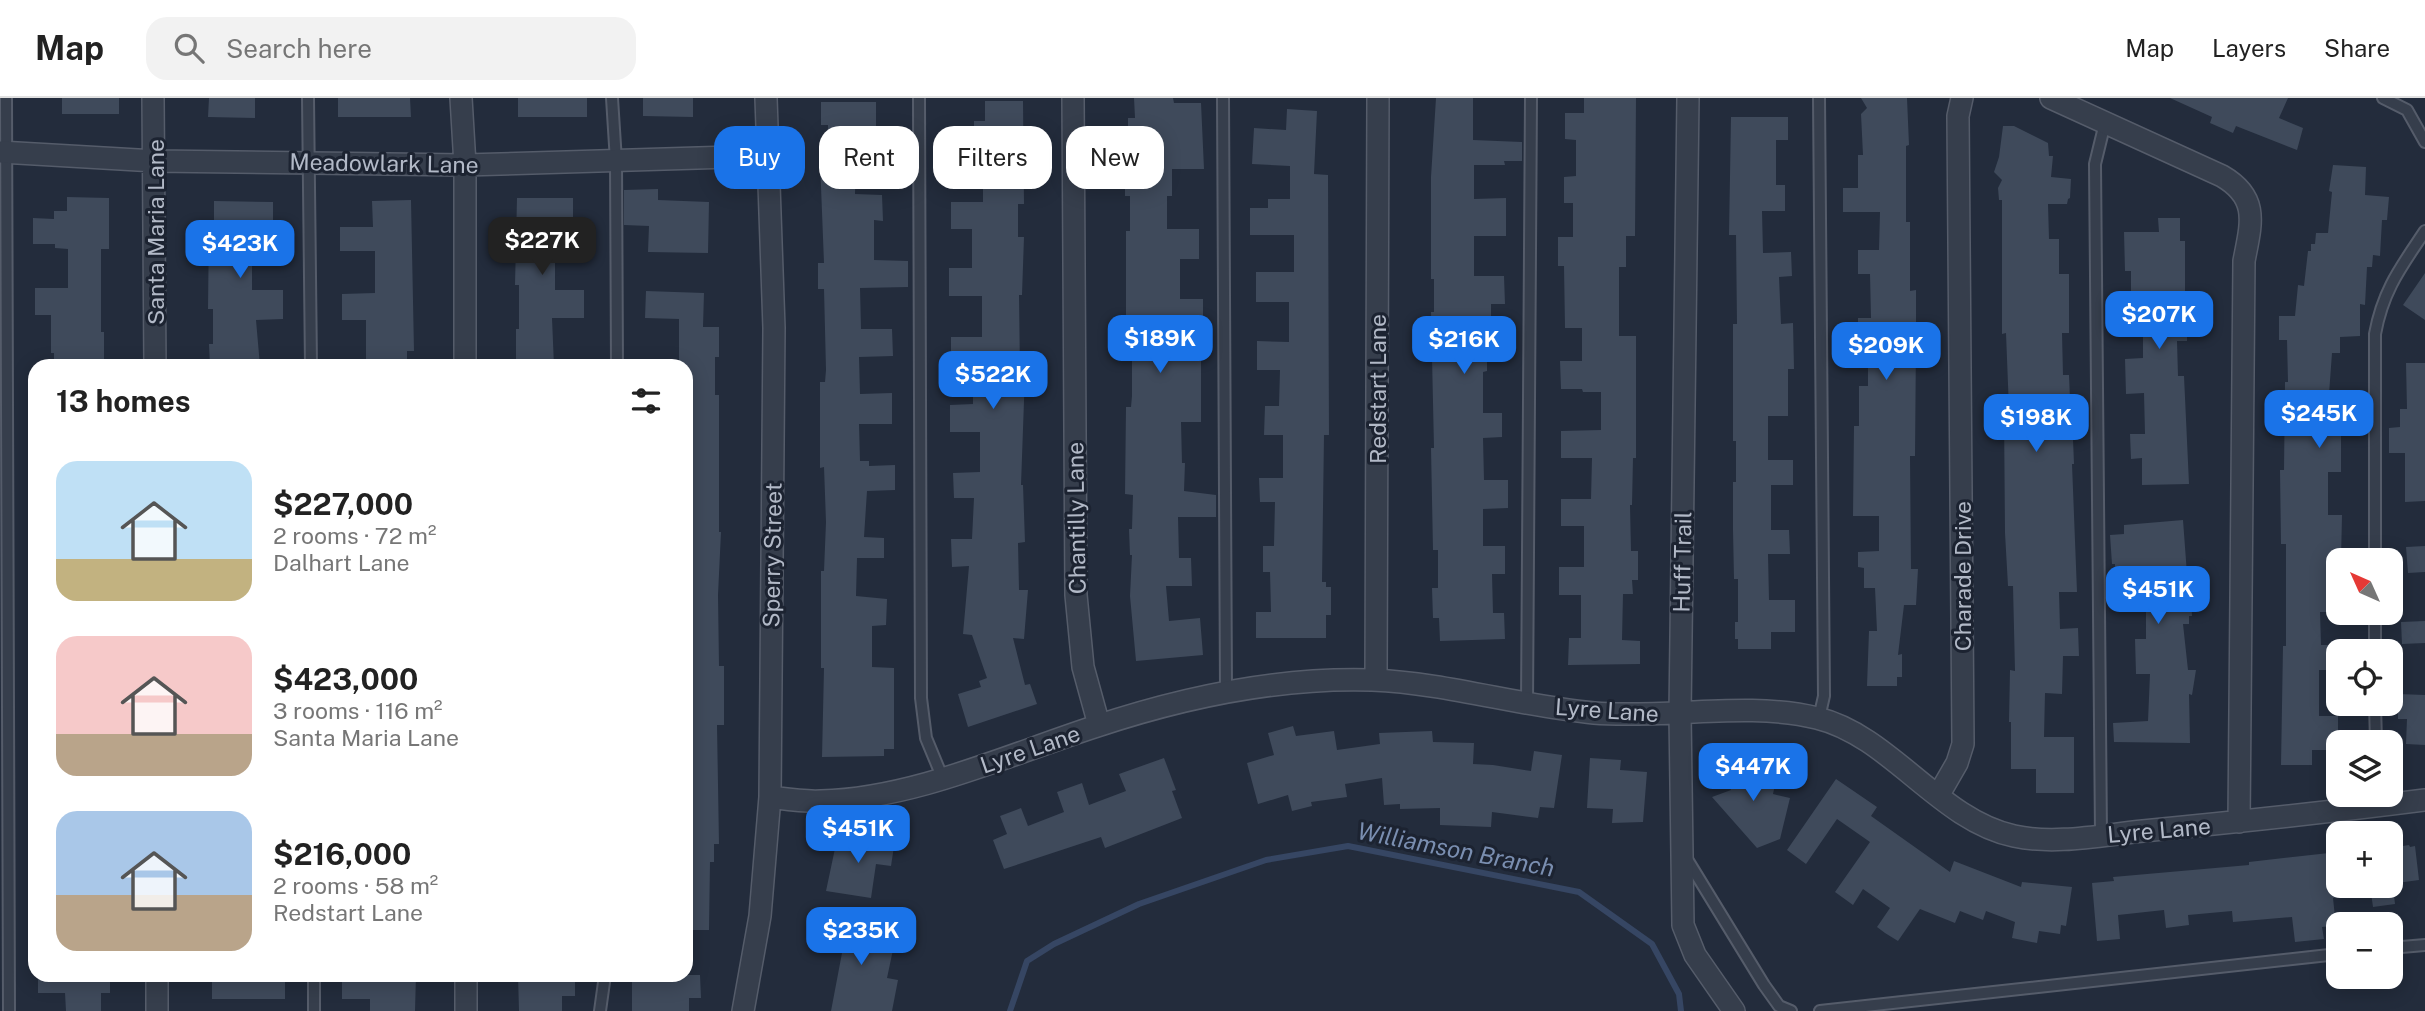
<!DOCTYPE html>
<html lang="en">
<head>
<meta charset="utf-8">
<style>
	:root { --surface:#fff; --page:#f2f2f2; --text:#222; --muted:#767676; --line:#e0e0e0; --accent:#1a73e8 }
	body { margin:0; font-family:"Public Sans",sans-serif; background:var(--page); color:var(--text); height:100vh; display:flex; flex-direction:column; font-size:26px; white-space:nowrap }
	* { box-sizing:border-box; margin:0 }
	p { font-size:23px; color:var(--muted) }
	.icon { flex:none; width:38px; height:38px; fill:none; stroke:currentColor; stroke-width:2; stroke-linecap:round; stroke-linejoin:round }
	.map { position:relative; flex:1; overflow:hidden }
	.panel { position:absolute; left:28px; top:261px; width:665px; height:623px; display:flex; flex-direction:column; background:var(--surface); border-radius:21px; box-shadow:0 4px 18px #0003 }
	.panel>* { flex:none }
	.banner { position:absolute; left:714px; top:28px; width:665px; height:63px; display:flex; gap:14px }
	.needle { width:46px; rotate:315deg }
	.buttons { position:absolute; left:2326px; top:450px; display:grid; gap:14px }
	.buttons a { display:grid; place-items:center; width:77px; height:77px; border-radius:14px; background:var(--surface); box-shadow:0 4px 18px #0003; font-size:35px }
	.price { position:absolute; translate:-50% -60px; padding:0 16px; border-radius:14px; background:var(--accent); color:#fff; font-size:23px; line-height:46px; filter:drop-shadow(0 2px 4px #0008) }
	.price::after { content:''; position:absolute; left:50%; top:42px; width:21px; height:16px; margin-left:-10px; background:inherit; clip-path:polygon(0 0,100% 0,50% 100%) }
	.price.current { background:#222; color:#fff }
	ul { padding:0; list-style:none }
	li { display:flex; align-items:center; gap:21px; height:175px; padding:0 28px }
	li span { display:grid; place-items:center; flex:none; width:196px; height:140px; border-radius:21px; color:#555 }
	li>.icon { margin-inline-start:auto }
	span .icon { width:84px; height:84px; fill:#fffc; stroke-width:1 }
	li b { font-size:30px }
	h2 { display:flex; justify-content:space-between; align-items:center; height:84px; padding:0 28px; font-size:30px }
	.pill { padding:0 24px; border-radius:21px; background:var(--surface); box-shadow:0 4px 18px #0003; font-size:24px; line-height:63px }
	.pill.current { background:var(--accent); color:#fff }
	header { display:flex; align-items:center; gap:42px; box-sizing:border-box; height:98px; padding:0 35px; background:var(--surface); border-bottom:2px solid var(--line) }
	header strong { font-size:33px }
	nav { display:flex; gap:38px; margin-inline-start:auto; font-size:24px }
	.search { width:490px; height:63px; background:var(--page); display:flex; align-items:center; gap:18px; box-sizing:border-box; padding:0 24px; border-radius:21px; color:var(--muted); font-size:26px }
	.map>svg:first-child { display:block }
</style>
</head>
<body>
<header>
<strong>Map</strong>
<div class="search"><svg class="icon" aria-label="search" viewBox="0 0 24 24"><circle cx="10" cy="10" r="6"/><path d="M15 15l6 6"/></svg>Search here</div>
<nav><a>Map</a><a>Layers</a><a>Share</a></nav>
</header>
<div class="map">
<svg width="2425" height="913" viewBox="0 0 2425 913">
	<rect width="100%" height="100%" fill="#232c3c"/>
	<g fill="none" stroke-linecap="round" stroke-linejoin="round">
		<path stroke="#364663" stroke-width="6" d="M1010 913 1027 863 1054 846 1139 806 1266 762 1348 748 1579 794 1652 846 1679 896 1681 913"/>
	</g>
	<path fill="#3f4a5b" d="M62 0H119V16H62Z
		M209 0H255V20L208 19Z
		M338 0H410L411 19H338Z
		M518 0H587V19H518Z
		M643 0H693V19L643 18Z
		M1134 0H1173L1174 5H1201L1204 71H1172V98H1167V131H1199V161H1180V201H1203V227H1164L1165 261 1201 262V324H1181L1182 365H1185L1184 393 1216 397V419H1178L1179 460H1191L1192 488H1166L1169 523 1200 520 1203 557 1136 563 1130 498 1132 457H1130L1129 431H1132L1133 397 1125 396 1126 309H1131L1132 298V261H1126V133H1130V98H1125V70H1128V20H1135Z
		M1436 0H1473V42L1522 44V63H1504L1505 67H1474V101L1506 100V138H1474V178H1504L1505 206H1491V240H1487V273L1483 274V315H1502V339L1483 340 1484 382H1508V410L1483 411V448H1505V476H1492L1493 515H1504L1505 541 1440 543 1439 520H1433L1432 490H1438V452H1433L1431 350H1434L1431 214H1434V181H1431V79Z
		M1584 0H1636L1635 138H1626V169H1619V238H1636V360H1633L1632 407H1630L1631 453H1638V482H1632L1633 496H1623L1622 542 1640 543V566L1568 567 1569 540H1581V497H1559V469H1584V428H1561V401H1591L1592 360H1561V333L1601 332V294H1583L1582 291H1561L1560 263H1582V230H1565L1564 168H1558V139H1573V105H1564V79L1576 78V42L1565 41V15H1584Z
		M1861 0H1907L1909 47 1906 48V124H1910V193L1916 192V243L1915 358H1910L1911 471H1918L1916 507H1904L1898 557 1902 556V579H1897V588H1867L1869 533H1877L1875 490H1864V470L1858 469V454L1879 453V418H1853L1854 328H1859V288H1868V243H1858V220H1871L1870 176H1858V152H1879L1880 114H1843V90H1858V57H1863L1861 16 1867 10Z
		M2170 0H2288L2279 20 2303 30 2297 52 2236 28 2233 35 2210 25 2212 19Z
		M985 3H1023L1024 106H1018V139H1024L1022 197H1019L1020 275H1025L1021 387H1023L1025 444 1018 445 1019 492H1028L1024 541 1013 540 1025 587 1030 586 1037 606 968 629 958 596 981 589 979 583 987 580 972 537 963 536 969 468 952 469 951 441H972L974 400H954L953 375 980 374V334H950V307L973 306V266H951V239H982V198H949V170H972V131H951V104H983V63L948 62V34H974V23H985Z
		M821 4H876V31H888V55L856 54 855 96 882 97 883 123 874 122V162L908 163V189L860 190 861 231H892L893 258 859 259 860 296 892 295V326H859L860 363H869V368L895 367V392L867 393 864 439 884 440V460H857L856 498 887 501 886 527 872 528V569L894 570V651H884V658L822 659 824 570H821V473H824L826 424 824 369 820 370V284H825L826 272 824 191H818V165H824L820 63H828V27H821Z
		M1287 11 1317 13 1314 76 1328 77 1329 337H1324L1322 484H1326V489H1331V517H1326V540H1256V514H1271L1270 474H1263V448H1274L1275 404H1260L1259 380H1283V337H1264L1265 308H1279L1280 272H1257V243L1289 244V204H1256V174H1294V137H1250V110H1268V101H1290V68L1252 66 1254 30 1286 32Z
		M1731 19H1788V42H1776V87H1785V113H1762L1763 155 1791 154 1792 178 1779 179 1781 226 1793 225 1794 271H1788V318H1768V362H1793V387H1771V432H1789L1790 456H1768L1769 502H1795V534H1771V551H1738V541H1735V524H1738V481H1734L1733 432V384H1736V343H1733V226H1737L1736 137H1729Z
		M2003 28H2014L2048 45 2049 58H2053L2051 79 2071 81 2070 100 2068 101 2067 106H2048L2049 141H2059V176H2069V235H2062L2063 277H2069L2070 301 2050 302 2051 342 2073 341 2074 366H2072L2077 494H2059L2060 531 2078 530 2079 558H2063L2062 596 2045 595 2044 639H2074V695H2036V671H2011V624H2009L2010 572 2015 573 2013 488H2008L2005 435 2004 313 2009 312 2006 235 2002 236V102H1999L1998 90 2002 82 1994 74 1999 59Z
		M2333 67 2366 69 2365 97 2389 99 2387 122H2382L2380 158 2373 157 2372 169H2367L2365 207 2360 206V238L2340 239V255H2332L2328 310H2343V334H2341V374H2328V417H2342L2341 462H2338V503L2329 504V514H2320L2321 547H2338V572H2319V618H2338V642H2328V652H2312V667H2281L2283 548H2286V446H2281L2280 372H2284L2285 284H2288L2287 242H2279V218H2295L2298 187 2304 188 2308 153H2311V146H2315L2316 135H2328L2332 94 2329 93Z
		M658 91V102L709 104 708 155 648 154 649 128 624 127V92Z
		M67 99 109 100V151H101V234H104V268H54V255H51V217H35V190H68V151L55 150V146H33V120L54 121V113H67Z
		M517 100H573V152H555V192H584V220H552L554 268H516V231H519V187H515Z
		M411 102 414 253H407V268H366V222H342V196L375 195V153H340V129H373L372 103Z
		M214 103 273 104V124H282L281 153H252V192H283V221L256 222 260 268H210L209 246H213V211H208L209 125H214Z
		M2158 120H2180V143H2185V194L2188 195 2187 243H2177L2178 278H2184L2189 386 2142 387V360L2131 361 2130 336H2145L2144 295 2126 296 2125 261 2143 260V218H2131V173H2125L2124 134H2159Z
		M2425 175V222L2403 207Z
		M646 193 704 195 703 229H719V259H715V297H719V434H721L718 497 719 568H724V627H717L719 746H714V764H710L709 832H686V268H679V221L645 220Z
		M2406 265H2425V403L2405 404V355H2389V330L2400 329V311H2407Z
		M2183 422 2187 476H2190L2192 518H2189V526H2183L2188 572H2196L2192 597 2189 596 2190 645 2114 644 2113 625 2148 623 2150 576H2136L2135 541H2146V500L2114 499 2115 466H2112L2110 437 2124 436V427Z
		M2425 448V474L2408 475 2406 449Z
		M2425 523V545L2402 546 2401 524Z
		M2398 596 2425 597V647L2406 646 2407 621H2398Z
		M1293 628 1296 638 1334 633 1337 652 1380 646 1379 635 1432 633 1433 644 1474 645 1473 666 1493 667 1531 673 1534 653 1562 657 1554 710 1540 709 1538 720 1492 714 1491 729 1440 727V710L1400 711V706L1384 707 1382 680 1345 686 1347 699 1311 704 1312 708 1292 713 1288 697 1258 706 1247 665 1274 657 1268 635Z
		M1740 658 1744 669 1777 677 1773 696 1790 700 1780 741 1757 750 1712 699 1731 692 1720 666Z
		M1164 660 1176 692 1172 693 1182 720 1105 750 1101 739 1004 771 993 742 1007 736 1000 718 1021 710 1028 728 1064 714 1057 694 1082 685 1089 707 1126 693 1119 676Z
		M1590 660 1621 662 1620 672 1647 674 1643 724 1612 725 1613 711 1587 710Z
		M1836 681 1877 709 1871 718 1950 774 1954 763 2021 789 2022 784 2072 789 2066 828 2061 827 2060 836 2039 833 2037 845 2012 840 2015 824 1986 813 1983 822 1960 813 1955 825 1920 811 1898 843 1885 835 1877 829 1890 810 1863 791 1853 807 1835 794 1870 744 1837 721 1806 766 1787 752Z
		M867 738 895 742 891 768 876 766 871 800 826 793 837 741 865 746Z
		M2409 747 2410 749 2415 748 2419 782 2390 786V750Z
		M2338 754V799L2333 800 2335 819 2331 820 2332 828 2322 829 2324 841 2295 844 2292 819 2233 824 2232 813 2188 817 2189 827 2166 830 2164 812 2118 817 2120 841 2097 843 2092 785 2114 783 2113 779 2249 767V764Z
		M2370 788H2393L2395 806 2373 809Z
		M816 825 868 835 870 827 897 833 887 880 898 882 892 913H831L842 855 811 849Z
		M38 877H110V895H101V913H66L65 895H38Z
		M218 877H285V901H212V882H218Z
		M342 877H416L415 913H370V901H342Z
		M518 877H575V898H562V913H519Z
		M632 877H700L701 900H689V913H632Z"/>
	<g fill="none" stroke-linecap="round" stroke-linejoin="round">
		<g stroke="#555c6a" stroke-width="14">
			<path id="lane" d="M6 0 9 913
				M308 0 311 268
				M612 0 616 63 617 268
				M919 0 921 600 926 640 943 681
				M1223 0 1226 592
				M1819 0 1824 598 1819 620
				M2383 0 2407 12 2425 44
				M2375 462V236C2383 192 2401 169 2425 133
				M2375 514V553
				M1527 606 1531 0
				M2375 606 2376 644
				M2101 737 2095 66 2105 25
				M1685 758 1764 887 1779 908 1791 913
				M2390 850 2425 847
				M314 877V913
				M600 913 605 877
				M1820 913 2338 856"/>
		</g>
		<g stroke="#555c6a" stroke-width="24">
			<path id="street" d="M153 0 155 268
				M461 0 465 67V268
				M1073 0 1076 497 1083 569 1099 627
				M1688 0 1680 616 1683 827 1695 857 1734 913
				M2051 0 2222 78C2260 100 2251 126 2244 163L2239 724
				M0 54 155 63 465 67 767 58
				M1376 582 1378 0
				M1938 698 1957 665 1963 646 1958 18 1962 0
				M770 699C786 701 804 704 821 703 912 701 1008 657 1094 629 1184 599 1277 579 1372 582 1447 585 1519 608 1594 615 1665 621 1748 603 1817 620 1891 638 1939 722 2014 738 2055 747 2102 737 2143 733 2237 724 2331 714 2425 702
				M157 877V913
				M466 877V913
				M743 913 760 818 770 699 774 230 766 0"/>
		</g>
		<use href="#lane" stroke="#363e4c" stroke-width="10"/>
		<use href="#street" stroke="#363e4c" stroke-width="21"/>
	</g>
	<g text-anchor="middle" dominant-baseline="central" stroke-width="6" stroke-linejoin="round" paint-order="stroke">
		<g font-size="23" fill="#b2b9c7" stroke="#1c2331">
			<text transform="translate(384 65) rotate(1)">Meadowlark Lane</text>
			<text transform="translate(155 134) rotate(-90)">Santa Maria Lane</text>
			<text transform="translate(1377 291) rotate(-90)">Redstart Lane</text>
			<text transform="translate(1076 420) rotate(-91)">Chantilly Lane</text>
			<text transform="translate(772 457) rotate(-89)">Sperry Street</text>
			<text transform="translate(1682 464) rotate(-89)">Huff Trail</text>
			<text transform="translate(1962 478) rotate(-90)">Charade Drive</text>
			<text transform="translate(1607 612) rotate(4)">Lyre Lane</text>
			<text transform="translate(1030 651) rotate(-19)">Lyre Lane</text>
			<text transform="translate(2159 732) rotate(-5)">Lyre Lane</text>
		</g>
		<g font-size="24" font-style="italic" fill="#7a8eb0" stroke="#1c2331">
			<text transform="translate(1456 751) rotate(11)">Williamson Branch</text>
		</g>
	</g>
</svg>
<div class="buttons">
<a><svg class="needle" viewBox="-14 -14 28 28"><path d="M0-13l5 13h-10z" fill="#e53935"/><path d="M0 13l5-13h-10z" fill="#767676"/></svg></a>
<a><svg class="icon" aria-label="locate" viewBox="0 0 24 24"><circle cx="12" cy="12" r="6"/><path d="M12 2v4M12 18v4M2 12h4M18 12h4"/></svg></a>
<a><svg class="icon" aria-label="layers" viewBox="0 0 24 24"><path d="M12 4l9 5-9 5-9-5zM3 14l9 5 9-5"/></svg></a>
<a>+</a>
<a>−</a>
</div>
<b class="price current" style="left:542px;top:179px">$227K</b>
<b class="price" style="left:240px;top:182px">$423K</b>
<b class="price" style="left:2159px;top:253px">$207K</b>
<b class="price" style="left:1160px;top:277px">$189K</b>
<b class="price" style="left:1464px;top:278px">$216K</b>
<b class="price" style="left:1886px;top:284px">$209K</b>
<b class="price" style="left:993px;top:313px">$522K</b>
<b class="price" style="left:2319px;top:352px">$245K</b>
<b class="price" style="left:2036px;top:356px">$198K</b>
<b class="price" style="left:2158px;top:528px">$451K</b>
<b class="price" style="left:1753px;top:705px">$447K</b>
<b class="price" style="left:858px;top:767px">$451K</b>
<b class="price" style="left:861px;top:869px">$235K</b>
<div class="banner">
<a class="pill current">Buy</a>
<a class="pill">Rent</a>
<a class="pill">Filters</a>
<a class="pill">New</a>
</div>
<section class="panel">
<h2>13 homes<svg class="icon" aria-label="filters" viewBox="0 0 24 24"><path d="M4 7h16M4 17h16"/><circle cx="9" cy="7" r="2"/><circle cx="15" cy="17" r="2"/></svg></h2>
<ul>
<li><span style="background:linear-gradient(#bfe0f5 70%,#c2b280 0)"><svg class="icon" aria-label="home" viewBox="0 0 24 24"><path d="M3 11l9-7 9 7M6 9v11h12V9"/></svg></span><div><b>$227,000</b><p>2 rooms · 72 m²</p><p>Dalhart Lane</p></div></li>
<li><span style="background:linear-gradient(#f6c9c9 70%,#b9a48a 0)"><svg class="icon" aria-label="home" viewBox="0 0 24 24"><path d="M3 11l9-7 9 7M6 9v11h12V9"/></svg></span><div><b>$423,000</b><p>3 rooms · 116 m²</p><p>Santa Maria Lane</p></div></li>
<li><span style="background:linear-gradient(#a9c7e8 60%,#b9a48a 0)"><svg class="icon" aria-label="home" viewBox="0 0 24 24"><path d="M3 11l9-7 9 7M6 9v11h12V9"/></svg></span><div><b>$216,000</b><p>2 rooms · 58 m²</p><p>Redstart Lane</p></div></li>
</ul>
</section>
</div>
</body>
</html>
